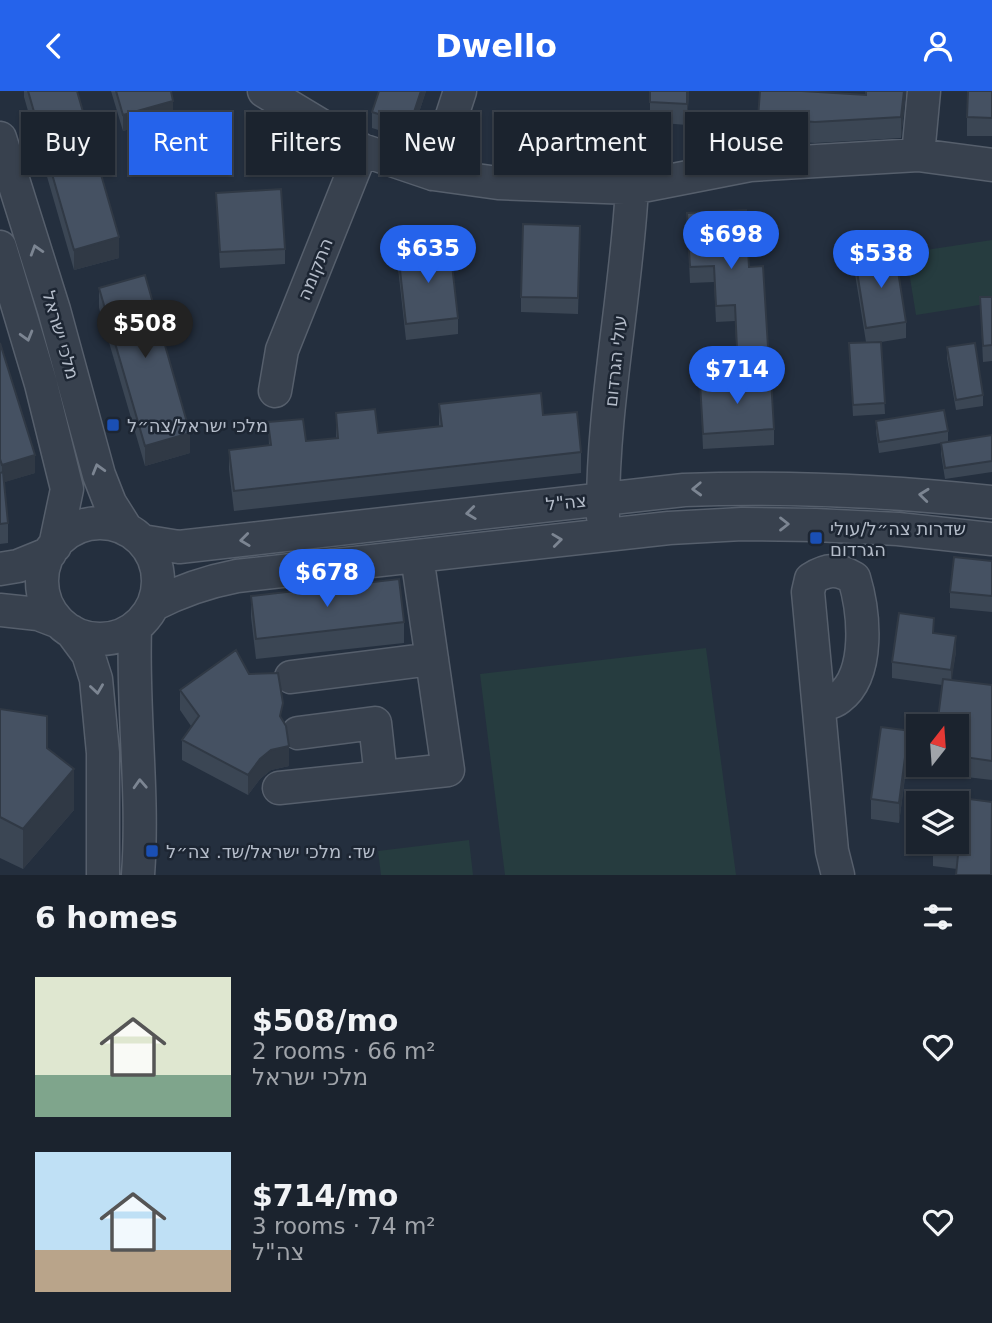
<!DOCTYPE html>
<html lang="en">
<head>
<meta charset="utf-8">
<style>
	:root { --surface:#1b232e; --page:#282f3a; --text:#f1f3f6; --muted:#a0a4aa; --line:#39404a; --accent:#2563eb }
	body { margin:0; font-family:"DejaVu Sans",Heebo,sans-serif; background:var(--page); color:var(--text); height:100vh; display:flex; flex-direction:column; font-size:26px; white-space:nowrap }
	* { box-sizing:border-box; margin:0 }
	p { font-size:23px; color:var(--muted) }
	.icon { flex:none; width:38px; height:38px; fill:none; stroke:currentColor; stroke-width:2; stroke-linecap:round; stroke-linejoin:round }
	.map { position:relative; height:784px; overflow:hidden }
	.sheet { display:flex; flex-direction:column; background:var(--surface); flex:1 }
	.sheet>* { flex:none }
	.hud { position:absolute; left:21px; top:21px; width:950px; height:63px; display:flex; gap:14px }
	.needle { width:46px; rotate:17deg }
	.fabs { position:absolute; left:906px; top:623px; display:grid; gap:14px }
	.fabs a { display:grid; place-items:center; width:63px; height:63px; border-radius:0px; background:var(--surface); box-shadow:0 2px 5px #0004,0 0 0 2px var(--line); font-size:35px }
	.price { position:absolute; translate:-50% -60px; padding:0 16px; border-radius:24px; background:var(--accent); color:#fff; font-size:23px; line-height:46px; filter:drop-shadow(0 2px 4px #0008) }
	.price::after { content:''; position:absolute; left:50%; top:42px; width:21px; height:16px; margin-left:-10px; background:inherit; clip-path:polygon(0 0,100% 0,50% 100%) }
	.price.current { background:#222; color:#fff }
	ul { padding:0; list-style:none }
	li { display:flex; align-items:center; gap:21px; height:175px; padding:0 35px }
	li span { display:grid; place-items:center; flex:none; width:196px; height:140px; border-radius:0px; color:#555 }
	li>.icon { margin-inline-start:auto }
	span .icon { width:84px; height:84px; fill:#fffc; stroke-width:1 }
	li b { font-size:30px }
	h2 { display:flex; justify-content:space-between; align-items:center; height:84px; padding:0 35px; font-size:30px }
	.chip { padding:0 24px; border-radius:0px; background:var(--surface); box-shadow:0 2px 5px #0004,0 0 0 2px var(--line); font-size:24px; line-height:63px }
	.chip.current { background:var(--accent); color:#fff }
	header { display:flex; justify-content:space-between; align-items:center; height:91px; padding:0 35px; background:var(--accent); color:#fff; font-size:32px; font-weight:600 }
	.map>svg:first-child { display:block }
</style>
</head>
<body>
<header><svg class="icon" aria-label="back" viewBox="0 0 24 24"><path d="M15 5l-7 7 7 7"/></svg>Dwello<svg class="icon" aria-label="person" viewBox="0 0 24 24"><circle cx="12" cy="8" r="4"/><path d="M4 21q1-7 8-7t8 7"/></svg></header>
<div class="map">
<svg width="992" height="784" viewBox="0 0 992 784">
	<rect width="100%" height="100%" fill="#242f3e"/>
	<path fill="#263c3f" d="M992 149V212L916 224 906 162Z
		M706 557 736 784H505L480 583Z
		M469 749 473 784H381L378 760Z"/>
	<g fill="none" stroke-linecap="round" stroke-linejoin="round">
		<g stroke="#565f6c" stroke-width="35">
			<path id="minor" d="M264 0 362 59 433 83 498 92 632 97 750 74 918 64 992 74
				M0 47 54 219 99 384 110 412 127 439
				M918 64 924 0
				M433 83 460 0
				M0 156 41 293 67 398 55 455
				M275 300 282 259 362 59
				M603 426C602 316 626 207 632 97
				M42 490a58 58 0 1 1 116 0a58 58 0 1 1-116 0Z
				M142 450 179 456 684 399C787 395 889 400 992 411
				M0 478 18 475 50 462
				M153 514C180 500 206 491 237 485L669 437 742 433 815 434 898 438 992 448
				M0 519 38 523 59 531
				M135 537C132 619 144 702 138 784
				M71 540 88 563 96 588 103 662V784
				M291 586 432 568
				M819 615C826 613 833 612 839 607 871 583 864 520 854 487 837 477 827 478 811 488L808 501 832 760 838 784
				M298 642 375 632 381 686
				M279 697 448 679 417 465"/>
		</g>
		<use href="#minor" stroke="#38414e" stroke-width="32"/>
	</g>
	<path fill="#3b4654" d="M24 0H77L119 167 74 179 24 6Z
		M111 0H171L173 25 123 40Z
		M426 0 410 49 372 37V21Z
		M689 0 687 34 650 31V11Z
		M866 0H906L901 47 815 52 758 48V27L866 4Z
		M992 0V45H967V26Z
		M216 102 285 158V173L220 177Z
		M687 122 749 176 768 256V272L737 274 735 230 716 231 714 191 690 192Z
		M580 151 578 223 521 221V206Z
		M398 161 458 227V243L406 249 398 177Z
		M855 168 906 231V247L881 251 885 323 853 325 849 252 866 251 855 183Z
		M99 197 190 362 145 375 99 217Z
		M980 206H992V270L983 271Z
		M0 252 35 382 4 391 8 432V452L0 453Z
		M947 256 983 304V315L956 319 947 267Z
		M700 292 774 338V354L703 358Z
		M439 313 543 324 581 361V382L234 420 229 379V359L269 354 268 331 306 350 336 347V322L378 342 439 336Z
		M876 330 948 340V351L992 344V381L945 388 941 363V352L879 362 876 341Z
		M992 470V521L950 517V501Z
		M251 505 404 531V552L256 568 251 526Z
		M934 543 956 561 951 589 992 594V689L906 679 899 732 871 728V708L919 641V674H957V635L942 594 892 587V571Z
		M249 583 283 629 289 675 271 679 260 688 248 704 182 669V649L191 635 180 619V599Z
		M0 618 47 657 74 719 23 778 0 767Z
		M992 711 957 778 933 775V761Z"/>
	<path fill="#303945" d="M421 0H426L410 49V33Z
		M687 0H689L687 34Z
		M904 0H906L901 47V26Z
		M173 10V25L123 40V24Z
		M119 146V167L74 179V159Z
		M190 342V362L145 375V355Z
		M35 364V382L2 392V374Z
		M956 545V561L951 595V579Z
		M289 655V675L271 679 260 688 248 704V684L260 668 271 659Z
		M906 659V679L899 732V712Z
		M74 678V719L23 778V738Z"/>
	<path fill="#455162" stroke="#303945" stroke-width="2" d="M28 0H77L119 146 74 159Z
		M116 0H171L173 10 123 24Z
		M379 0H421L410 33 372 21Z
		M650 0H687V13L650 11Z
		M760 0H802L866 4V0H904L901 26 815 31 758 27Z
		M968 0H992V27L967 26Z
		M281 98 285 158 220 161 216 102Z
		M746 119 749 176 763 175 768 256 737 258 735 214 716 215 714 175 690 176 687 122Z
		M523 133 580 135 578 207 521 206Z
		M450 156 458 227 406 233 398 161Z
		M895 161 906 231 866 237 855 168Z
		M145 184 190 342 145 355 99 197Z
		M980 206H992V254L983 255Z
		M881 251 885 312 853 314 849 252Z
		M0 252 35 364 2 374 0 368Z
		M975 252 983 304 956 309 947 256Z
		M771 288 774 338 703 343 700 292Z
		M541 302 543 324 577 321 581 361 234 400 229 359 271 354 268 331 303 328 306 350 338 347 336 322 375 318 378 342 442 335 439 313Z
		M944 319 948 340 879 351 876 330Z
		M992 344V370L945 377 941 352Z
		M3 381 8 432 0 433V382Z
		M954 466 992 470V505L950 501Z
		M399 488 404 531 256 548 251 505Z
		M899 522 934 527 933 542 956 545 951 579 892 571Z
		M236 559 249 583 278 582 283 612 280 625 286 635 289 655 271 659 260 668 248 684 182 649 199 625 180 599Z
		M943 588 992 594V670L957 665V635H937Z
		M0 618 47 625V657L74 678 23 738 0 726Z
		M881 636 919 641V661L906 659 899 712 871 708Z
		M939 704 992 711 991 784H956L958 764 933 761 934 751H957V712H938Z"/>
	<defs><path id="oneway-chevron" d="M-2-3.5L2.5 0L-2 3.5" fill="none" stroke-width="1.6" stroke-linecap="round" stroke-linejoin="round" transform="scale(1.75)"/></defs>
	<g stroke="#7c8592">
		<use href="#oneway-chevron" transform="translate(36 159) rotate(-107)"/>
		<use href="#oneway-chevron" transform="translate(27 245) rotate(74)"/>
		<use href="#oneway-chevron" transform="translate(98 378) rotate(-106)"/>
		<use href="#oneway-chevron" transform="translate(697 398) rotate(178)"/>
		<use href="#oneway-chevron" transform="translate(924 404) rotate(-174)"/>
		<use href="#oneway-chevron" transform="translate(471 422) rotate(173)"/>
		<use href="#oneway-chevron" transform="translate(784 433)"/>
		<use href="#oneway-chevron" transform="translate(245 449) rotate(173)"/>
		<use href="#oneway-chevron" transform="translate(557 449) rotate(-7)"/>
		<use href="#oneway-chevron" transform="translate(97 598) rotate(82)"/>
		<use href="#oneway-chevron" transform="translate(140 693) rotate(-93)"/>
	</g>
	<g fill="#1a4fb4" stroke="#1d2633" stroke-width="2.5">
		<rect x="106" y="327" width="14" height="14" rx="3.5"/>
		<rect x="809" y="440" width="14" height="14" rx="3.5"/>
		<rect x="145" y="753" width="14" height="14" rx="3.5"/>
	</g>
	<g text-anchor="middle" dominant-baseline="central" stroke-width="5" stroke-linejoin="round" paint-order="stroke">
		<g font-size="18" fill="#b4bcc9" stroke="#1d2633">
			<text transform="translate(315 178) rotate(-68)">התקומה</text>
			<text transform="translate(61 244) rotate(74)">מלכי ישראל</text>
			<text transform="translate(615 270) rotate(-84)">עולי הגרדום</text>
			<text transform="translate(566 411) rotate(-6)">צה"ל</text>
		</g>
		<g font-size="18" fill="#b4bcc9" stroke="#1d2633" text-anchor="start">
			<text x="127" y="334">מלכי ישראל/צה״ל</text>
			<text x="830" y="437">שדרות צה״ל/עולי<tspan x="830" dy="21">הגרדום</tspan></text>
			<text x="166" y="760">שד. מלכי ישראל/שד. צה״ל</text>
		</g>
	</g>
</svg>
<div class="fabs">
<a><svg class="needle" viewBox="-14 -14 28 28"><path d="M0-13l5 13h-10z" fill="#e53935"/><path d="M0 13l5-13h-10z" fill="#a0a4aa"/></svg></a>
<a><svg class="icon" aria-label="layers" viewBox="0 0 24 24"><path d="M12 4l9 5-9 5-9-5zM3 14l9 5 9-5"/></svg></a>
</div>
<b class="price" style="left:731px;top:180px">$698</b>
<b class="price" style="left:428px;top:194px">$635</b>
<b class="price" style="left:881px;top:199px">$538</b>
<b class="price current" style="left:145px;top:269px">$508</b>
<b class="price" style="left:737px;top:315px">$714</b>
<b class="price" style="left:327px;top:518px">$678</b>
<div class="hud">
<a class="chip">Buy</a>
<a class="chip current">Rent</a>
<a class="chip">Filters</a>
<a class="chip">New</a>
<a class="chip">Apartment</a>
<a class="chip">House</a>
</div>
</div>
<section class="sheet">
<h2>6 homes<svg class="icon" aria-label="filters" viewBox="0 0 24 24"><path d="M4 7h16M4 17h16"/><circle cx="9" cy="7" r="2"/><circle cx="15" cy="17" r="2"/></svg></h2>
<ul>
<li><span style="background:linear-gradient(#dfe7d0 70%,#7fa58c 0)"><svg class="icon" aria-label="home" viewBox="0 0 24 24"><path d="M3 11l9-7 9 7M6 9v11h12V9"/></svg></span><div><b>$508/mo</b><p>2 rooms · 66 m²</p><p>מלכי ישראל</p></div><svg class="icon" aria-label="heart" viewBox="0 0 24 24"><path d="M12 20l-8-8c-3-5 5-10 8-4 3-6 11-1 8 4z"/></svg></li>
<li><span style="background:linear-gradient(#bfe0f5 70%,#b9a48a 0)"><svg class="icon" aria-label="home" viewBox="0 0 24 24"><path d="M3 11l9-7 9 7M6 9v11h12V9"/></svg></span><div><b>$714/mo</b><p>3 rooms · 74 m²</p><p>צה&quot;ל</p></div><svg class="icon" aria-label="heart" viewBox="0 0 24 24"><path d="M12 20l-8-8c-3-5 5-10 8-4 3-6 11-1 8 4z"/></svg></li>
</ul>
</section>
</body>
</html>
